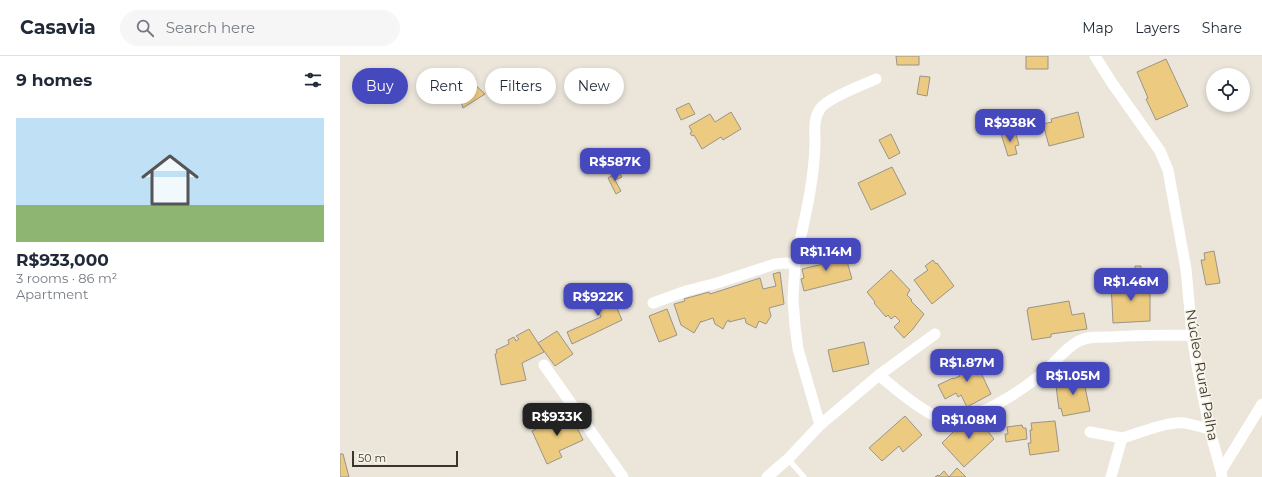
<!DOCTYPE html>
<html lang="en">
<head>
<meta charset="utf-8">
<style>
	:root { --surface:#fff; --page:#f6f6f7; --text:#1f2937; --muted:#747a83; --line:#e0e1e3; --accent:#4648bd }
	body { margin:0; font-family:Montserrat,sans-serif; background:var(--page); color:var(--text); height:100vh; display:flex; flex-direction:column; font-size:15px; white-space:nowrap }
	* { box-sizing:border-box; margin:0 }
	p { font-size:13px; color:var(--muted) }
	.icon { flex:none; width:22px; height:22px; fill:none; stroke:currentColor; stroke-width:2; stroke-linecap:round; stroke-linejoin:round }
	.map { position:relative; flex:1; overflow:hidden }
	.side { display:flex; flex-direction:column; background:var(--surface); width:340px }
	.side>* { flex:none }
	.banner { position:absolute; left:12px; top:12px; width:380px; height:36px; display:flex; gap:8px }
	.tools { position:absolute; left:866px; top:12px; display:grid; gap:8px }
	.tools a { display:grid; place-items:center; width:44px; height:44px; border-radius:50%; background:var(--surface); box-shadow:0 2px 6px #0003; font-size:20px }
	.scale { position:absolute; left:12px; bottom:10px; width:106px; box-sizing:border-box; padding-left:4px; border:2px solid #383631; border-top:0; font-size:11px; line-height:14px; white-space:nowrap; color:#383631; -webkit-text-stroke:3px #f8f3e7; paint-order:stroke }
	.price { position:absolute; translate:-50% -34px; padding:0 9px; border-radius:8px; background:var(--accent); color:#fff; font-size:13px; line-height:26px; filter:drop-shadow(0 1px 2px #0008) }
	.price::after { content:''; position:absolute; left:50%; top:24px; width:12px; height:9px; margin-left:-6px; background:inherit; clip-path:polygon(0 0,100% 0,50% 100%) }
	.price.current { background:#222; color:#fff }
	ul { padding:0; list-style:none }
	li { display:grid; align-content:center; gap:8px; height:212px; padding:0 16px }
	li span { display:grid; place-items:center; height:124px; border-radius:0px; color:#555 }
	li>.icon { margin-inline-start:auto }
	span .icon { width:72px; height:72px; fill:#fffc; stroke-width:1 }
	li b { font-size:17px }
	h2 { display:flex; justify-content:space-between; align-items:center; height:48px; padding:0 16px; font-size:17px }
	.tag { padding:0 14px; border-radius:18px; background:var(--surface); box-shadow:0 2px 6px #0003; font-size:14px; line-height:36px }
	.tag.current { background:var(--accent); color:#fff }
	header { display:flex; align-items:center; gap:24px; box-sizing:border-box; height:56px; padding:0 20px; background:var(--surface); border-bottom:1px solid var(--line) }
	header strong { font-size:19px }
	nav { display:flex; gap:22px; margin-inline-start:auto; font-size:14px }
	.search { width:280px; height:36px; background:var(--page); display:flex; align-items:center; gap:10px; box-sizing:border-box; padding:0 14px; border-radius:22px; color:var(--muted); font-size:15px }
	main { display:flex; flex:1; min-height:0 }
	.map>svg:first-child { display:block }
</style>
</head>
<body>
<header>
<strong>Casavia</strong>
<div class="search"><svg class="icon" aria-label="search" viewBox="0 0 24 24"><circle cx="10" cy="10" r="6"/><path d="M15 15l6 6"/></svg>Search here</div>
<nav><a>Map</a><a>Layers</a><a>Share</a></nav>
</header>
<main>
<section class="side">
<h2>9 homes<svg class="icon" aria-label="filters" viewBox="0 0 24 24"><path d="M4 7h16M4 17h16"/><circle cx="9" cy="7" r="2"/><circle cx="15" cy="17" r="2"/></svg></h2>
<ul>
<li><span style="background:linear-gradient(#bfe0f5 70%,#8fb573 0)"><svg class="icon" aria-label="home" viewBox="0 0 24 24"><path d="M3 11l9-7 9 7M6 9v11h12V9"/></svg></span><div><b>R$933,000</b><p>3 rooms · 86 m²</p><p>Apartment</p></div></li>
</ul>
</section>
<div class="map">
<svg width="922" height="421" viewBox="0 0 922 421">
	<rect width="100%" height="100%" fill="#ebe5da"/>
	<path fill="#ecca7f" stroke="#9a948a" d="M556 0H579V9H557Z
		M686 0H708V13H686Z
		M826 3 848 50 816 64 806 43 808 42 797 16Z
		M130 17 136 24 132 26 145 38 123 52 118 36 115 38 110 30Z
		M580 20 590 21 587 40 577 38Z
		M349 47 355 58 341 64 336 53Z
		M391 56 401 73 383 84 381 81 362 93 354 79 352 80 350 77 352 76 349 70 370 58 375 66Z
		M738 56 744 81 709 90 703 68 712 66 711 63Z
		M675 75 679 89 675 90 677 98 668 100 661 78Z
		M551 78 560 97 549 103 539 84Z
		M552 111 566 138 531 154 518 127Z
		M279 116 282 121 275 124 281 135 276 138 268 122Z
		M494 194 497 204 506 202 512 223 464 235 461 223 464 222 462 213 483 208 480 198Z
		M874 195 880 227 866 229 861 204H865L864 197Z
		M593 204 596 208 597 207 614 230 592 248 574 224 588 214 585 210Z
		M795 210H801V214H805L806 223 776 224 775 217H789V214H795Z
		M551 214 570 234 567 239 572 244 571 245 584 258 573 273 564 282 554 271 560 265 555 260 551 263 548 259 546 261 534 247 535 246 527 236Z
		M440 216 444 248 429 252 431 260 426 268 419 265 416 272 406 267 405 262 389 266V264L387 265 383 273 375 268 373 262 361 266V265L354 277 341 269 334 248 345 245 344 243 369 236 370 238 420 222 423 233 436 230 433 218Z
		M810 226V265L773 267 771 227Z
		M268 231 282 264 232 288 227 276 261 261 251 239Z
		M729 245 732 259 744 257 747 273 711 278V281L692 284 687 254H688V252Z
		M327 253 337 279 319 286 309 260Z
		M189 273 204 296 182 307 186 324 161 329 155 298 157 297 156 294 169 288 168 284 174 281 176 285 179 283 176 280Z
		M217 275 233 298 215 310 198 287Z
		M524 286 529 308 493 316 488 294Z
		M633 300 651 338 627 351 621 339 618 341 616 337 605 343 598 329 613 322V323L620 320 614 309Z
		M741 312 750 355 723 360 721 352 719 353 716 330 735 326 732 314Z
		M229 355 243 384 219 395 222 401 207 408 192 375 212 365 211 364Z
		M638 358 649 370 646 373 654 383 624 411 602 387 623 366 625 369Z
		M565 360 582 379 563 396 559 390 542 405 529 392Z
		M715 365 719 395 690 399 688 387H691L690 374H692L691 367Z
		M682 369 683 372H686L687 383 666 386 665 378H668L667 371Z
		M0 398H3L9 421H0Z
		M617 412 626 421H595L598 419 599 420 604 415 609 421Z"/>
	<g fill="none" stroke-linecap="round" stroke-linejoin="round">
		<path stroke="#fff" stroke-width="5.5" d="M448 403 464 421"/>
		<path stroke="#fff" stroke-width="11" d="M755 0 772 27 820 95 828 114 846 213 852 279 857 310 870 375 881 415 882 421
			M455 208C463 169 474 129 475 88 475 76 473 63 480 53 487 42 523 29 536 23
			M313 247 346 235 377 227 435 208 446 207 455 208 453 243 455 270 458 293 480 369 448 403 427 421
			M204 309 283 421
			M539 319C554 332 576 350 593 359 626 374 678 337 703 317 715 307 725 292 739 285 749 280 762 281 772 281 799 279 825 279 852 279
			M480 369 539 319 595 278
			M750 376 782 382
			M881 415 922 348
			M771 421 782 382C799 377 828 365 845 367 853 369 862 371 870 373"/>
	</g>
	<g text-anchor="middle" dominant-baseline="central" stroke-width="3" stroke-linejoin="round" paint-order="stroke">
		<g font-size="14" fill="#383631" stroke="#f8f3e7">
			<text transform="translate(862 319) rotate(80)">Núcleo Rural Palha</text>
		</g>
	</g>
</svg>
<div class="tools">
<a><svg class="icon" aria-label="locate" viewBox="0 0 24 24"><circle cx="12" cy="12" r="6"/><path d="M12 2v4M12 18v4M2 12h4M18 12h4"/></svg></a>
</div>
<div class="scale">50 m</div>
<b class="price" style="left:670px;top:87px">R$938K</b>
<b class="price" style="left:275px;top:126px">R$587K</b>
<b class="price" style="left:486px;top:216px">R$1.14M</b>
<b class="price" style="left:791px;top:246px">R$1.46M</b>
<b class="price" style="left:258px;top:261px">R$922K</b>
<b class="price" style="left:627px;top:327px">R$1.87M</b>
<b class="price" style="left:733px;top:340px">R$1.05M</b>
<b class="price current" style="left:217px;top:381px">R$933K</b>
<b class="price" style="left:629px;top:384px">R$1.08M</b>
<div class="banner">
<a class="tag current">Buy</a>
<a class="tag">Rent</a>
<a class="tag">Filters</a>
<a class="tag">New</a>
</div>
</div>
</main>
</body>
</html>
